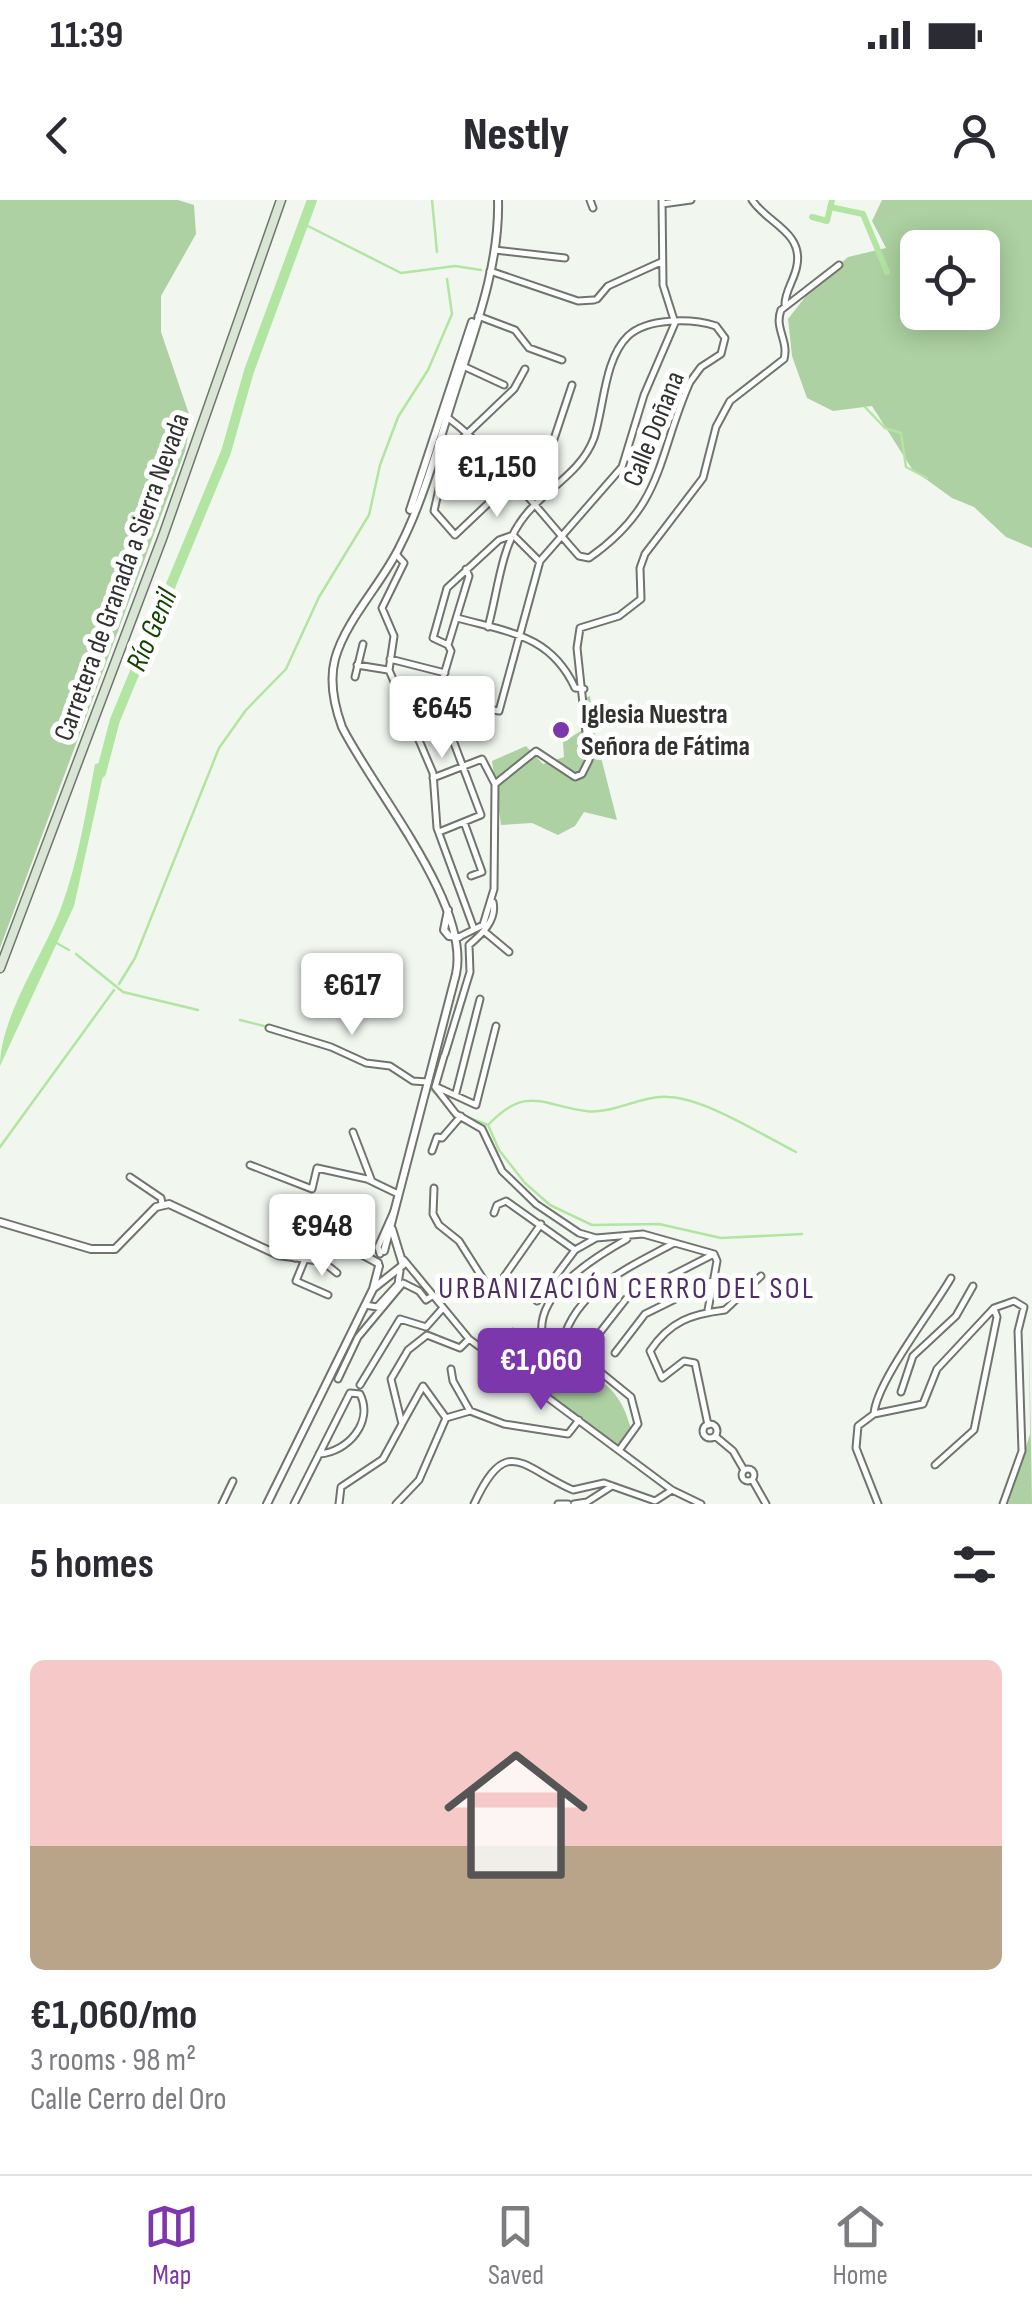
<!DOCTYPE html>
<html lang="en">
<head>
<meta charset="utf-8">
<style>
	:root { --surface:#fff; --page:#f7f7f7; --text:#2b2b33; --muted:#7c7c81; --line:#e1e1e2; --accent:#7b37ab }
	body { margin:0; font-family:"Sofia Sans Condensed",sans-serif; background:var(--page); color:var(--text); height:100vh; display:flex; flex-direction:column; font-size:38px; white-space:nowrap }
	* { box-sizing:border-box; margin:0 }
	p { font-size:32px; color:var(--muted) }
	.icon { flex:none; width:55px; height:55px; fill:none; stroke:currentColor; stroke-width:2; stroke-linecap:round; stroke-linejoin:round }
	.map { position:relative; height:1304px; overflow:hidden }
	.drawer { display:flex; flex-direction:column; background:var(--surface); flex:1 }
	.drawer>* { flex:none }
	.controls { position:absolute; left:900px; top:30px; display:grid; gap:20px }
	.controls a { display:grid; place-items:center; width:100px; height:100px; border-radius:15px; background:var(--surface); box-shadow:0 5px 25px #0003; font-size:50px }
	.price { position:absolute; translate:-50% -85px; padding:0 22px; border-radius:10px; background:#fff; color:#222; font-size:32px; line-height:65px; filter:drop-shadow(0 2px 5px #0008) }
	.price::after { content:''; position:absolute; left:50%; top:60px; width:30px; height:22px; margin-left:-15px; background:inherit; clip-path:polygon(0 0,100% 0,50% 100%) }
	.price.selected { background:var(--accent); color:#fff }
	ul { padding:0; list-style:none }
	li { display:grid; align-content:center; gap:20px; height:530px; padding:0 30px }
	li+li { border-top:2px solid var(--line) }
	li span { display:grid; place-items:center; height:310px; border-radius:15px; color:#555 }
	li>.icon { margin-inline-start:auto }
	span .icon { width:180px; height:180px; fill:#fffc; stroke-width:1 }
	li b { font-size:42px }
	h2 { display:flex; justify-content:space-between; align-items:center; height:120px; padding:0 30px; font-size:42px }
	.status { display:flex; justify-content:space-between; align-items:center; height:70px; padding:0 50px; background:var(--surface); direction:ltr }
	.status svg { height:28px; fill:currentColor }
	header { display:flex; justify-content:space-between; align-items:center; height:130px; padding:0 30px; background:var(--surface); font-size:45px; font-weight:800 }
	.menu { display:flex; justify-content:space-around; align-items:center; height:140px; border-top:2px solid var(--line); background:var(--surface); font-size:28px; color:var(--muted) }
	.menu a { display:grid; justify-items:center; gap:5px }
	.menu .selected { color:var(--accent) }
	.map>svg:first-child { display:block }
</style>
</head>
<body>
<div class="status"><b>11:39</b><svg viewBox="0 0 49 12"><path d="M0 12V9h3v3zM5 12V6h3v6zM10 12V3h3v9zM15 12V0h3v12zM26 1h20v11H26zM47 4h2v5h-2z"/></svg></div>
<header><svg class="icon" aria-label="back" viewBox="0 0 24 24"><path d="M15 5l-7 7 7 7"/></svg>Nestly<svg class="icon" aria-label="person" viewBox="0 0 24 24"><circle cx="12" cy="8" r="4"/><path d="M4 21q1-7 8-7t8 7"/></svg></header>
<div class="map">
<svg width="1032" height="1304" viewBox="0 0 1032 1304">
	<rect width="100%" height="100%" fill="#f1f7ef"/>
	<path fill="#add1a2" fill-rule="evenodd" d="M0 0H178L194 5 196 34 161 96V132L191 220 185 251 0 748Z
		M882 0H1032V348L1006 337 974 307 952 298 912 269 872 206 833 211 807 198 792 156 788 119 813 87 848 57 886 48 872 21ZM918 48H982V112H918Z
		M590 496 595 534 617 620 584 612 575 626 558 635 532 623 501 625 492 561 526 546 543 564 564 557 563 542 581 531 580 500Z
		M513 1127 524 1139 532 1137C569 1177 615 1164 631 1229L618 1245 497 1158 506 1151 505 1132Z
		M1029 1131 1032 1304H1008L1030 1234Z"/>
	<path fill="#b1e5a1" d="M106 562 74 706 0 866C0 817 44 754 61 708 78 662 86 612 95 564Z"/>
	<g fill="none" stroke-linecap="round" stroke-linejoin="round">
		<path stroke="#b1e5a1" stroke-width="2.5" d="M432 0 437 52
			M304 24 401 73 455 66 481 70
			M865 207 885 228 901 233 906 267 927 278
			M53 741 69 750
			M76 754 123 792 198 810
			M119 784 135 758 219 548 246 510 286 469 319 397 369 315 380 265 398 217 428 170 452 114 447 79
			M240 820 268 827
			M429 888 442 899
			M464 916 488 925 499 950 525 983 550 1005 592 1025 659 1024 721 1038 802 1034
			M488 925C526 885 541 905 586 911 611 915 641 895 668 897 705 898 762 935 796 952
			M0 947 114 790"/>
		<path stroke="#b1e5a1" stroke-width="6" d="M830 7 863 14 887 72
			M812 17 827 21 832 0"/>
		<path stroke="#b1e5a1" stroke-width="10" d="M101 573 115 520 226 252 249 171 312 0"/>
		<g stroke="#6f756d" stroke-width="9">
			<path id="minor" d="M590 0 593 8
				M662 0 663 85 675 123
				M752 0C767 23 803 32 797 65 795 79 785 91 785 104
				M662 4 691 0
				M495 50 565 58
				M490 71 578 101 594 100
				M597 99 608 86 661 62
				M478 116 515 130 529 148 562 160
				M463 166 504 185
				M525 169 514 189 447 253 434 311 455 335 553 242 572 185
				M447 217C496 254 538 310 579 356L589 358C665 305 657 256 690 182L701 167 721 154 725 138 716 126C691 118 647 118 628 136 604 159 604 208 594 238 580 276 540 291 519 324 501 350 497 395 488 427
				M513 335 539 361
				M396 354 404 363 382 408 394 436 389 470 433 573 437 628 474 729
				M457 418C508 432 551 435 575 488L584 489
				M448 445 433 438 447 388 499 340 513 335
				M390 459 445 473
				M357 465 388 470
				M355 477 363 444
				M437 500 499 511 540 361 622 267 644 195 675 123
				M421 538 426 535 451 451 448 445 469 376 466 369
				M433 578 482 559 495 584
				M464 622 482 672 471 676
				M439 632 481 615 442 511 443 502
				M485 732 509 752
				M459 737 483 725 494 689 495 584 536 551 575 577 582 574 589 560 577 448 580 428 619 416 641 399 640 368 645 354 703 278 716 227 730 201 784 159C789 141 774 128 781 110L839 65
				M269 828 331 847 366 863 390 866 413 881 428 882
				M445 854 470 772 469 745C482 734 497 720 493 702
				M435 887 456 914 482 929 502 971 536 1004 579 1033 596 1038 643 1034 714 1054 717 1061 708 1110
				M435 887 444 856
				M437 887 476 905 496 826
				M456 893 480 799
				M353 932 371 979
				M432 951 437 937 442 938 461 916
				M250 965 312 989 317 968 367 979 398 994
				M130 977 161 998 162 1004
				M434 988 433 1014 439 1025 459 1041 485 1082 499 1084 541 1024
				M494 1013 497 1005 506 1001 575 1050 596 1038
				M380 1054 378 1047 394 1011
				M295 1058 298 1038
				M305 1059 296 1081 328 1095
				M404 1060 469 1139 672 1290 701 1304
				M322 1061 337 1073
				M537 1101 575 1050
				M365 1105 377 1107 398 1084 400 1071
				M543 1138C532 1095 595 1057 627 1039
				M561 1150C570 1092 628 1068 674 1043
				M615 1153 645 1114 714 1080
				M451 1169 453 1181 470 1211
				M338 1179 358 1137 403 1083 419 1091 426 1100 432 1096
				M360 1185 400 1119 426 1127 442 1109
				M901 1192 913 1156 956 1116 973 1086
				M874 1214C876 1182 934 1108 951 1078
				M403 1222 423 1186 446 1218
				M703 1231a7 7 0 1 1 14 0a7 7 0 1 1-14 0Z
				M708 1225 695 1163 684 1161 662 1178 650 1151C670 1121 692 1114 725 1110L761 1076
				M715 1236 733 1251 744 1270
				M620 1249 638 1224 631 1197 588 1162 587 1149 626 1099 714 1054
				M935 1265 974 1230 997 1117 994 1109
				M742 1275a6 6 0 1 1 12 0a6 6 0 1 1-12 0Z
				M753 1281 766 1304
				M222 1304 233 1281
				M294 1304 350 1193 360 1194C374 1222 348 1252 319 1254
				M339 1304 341 1287 383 1259 402 1224 391 1179 408 1150 427 1135 460 1148 469 1139
				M396 1304 419 1280 446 1218 470 1211 504 1224 568 1234 579 1220
				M474 1304C507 1233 521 1267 573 1290L604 1283 655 1301 672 1290
				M558 1304H568
				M574 1304 587 1302 612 1286
				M878 1304 856 1248 858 1226 874 1214 923 1204 937 1169 994 1108 1014 1101 1024 1107 1018 1131 1022 1251 1003 1304"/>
		</g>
		<g stroke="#6f756d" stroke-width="10">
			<path id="tertiary" d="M410 310 472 122
				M448 710 444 730 449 736 459 737
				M0 1022 91 1049H115L156 1007 169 1004 278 1055 322 1061 338 1041 378 1063
				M384 1051 456 774C471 705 374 591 342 527 334 505 329 482 335 459 346 419 382 384 400 346 423 301 437 249 452 201 472 137 500 68 498 0
				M374 1088 403 1065 392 1029
				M267 1304 373 1089 379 1066"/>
		</g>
		<g stroke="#6f756d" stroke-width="11">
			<path id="secondary" d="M0 768 163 336 281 0"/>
		</g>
		<use href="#minor" stroke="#fff" stroke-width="5"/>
		<use href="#tertiary" stroke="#fff" stroke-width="6"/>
		<use href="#secondary" stroke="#d9e6d5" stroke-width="8"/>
	</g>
	<circle fill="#7b37ab" stroke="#fff" stroke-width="4" cx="561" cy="530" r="10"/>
	<g text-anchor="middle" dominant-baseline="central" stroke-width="10" stroke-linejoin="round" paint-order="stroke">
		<g font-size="28" fill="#30322f" stroke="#fff">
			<text transform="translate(654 229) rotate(-68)">Calle Doñana</text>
			<text transform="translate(122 377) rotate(-70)">Carretera de Granada a Sierra Nevada</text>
		</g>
		<g font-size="28" font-weight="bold" fill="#30322f" stroke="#fff" text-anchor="start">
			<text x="581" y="514">Iglesia Nuestra<tspan x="581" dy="32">Señora de Fátima</tspan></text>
		</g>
		<g font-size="30" font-style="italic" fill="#154400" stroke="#fff">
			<text transform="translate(152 430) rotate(-67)">Río Genil</text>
		</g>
		<g font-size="30" letter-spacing="2.5" fill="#4d2e67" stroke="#fff">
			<text x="627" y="1089">URBANIZACIÓN CERRO DEL SOL</text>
		</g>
	</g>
</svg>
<div class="controls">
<a><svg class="icon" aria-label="locate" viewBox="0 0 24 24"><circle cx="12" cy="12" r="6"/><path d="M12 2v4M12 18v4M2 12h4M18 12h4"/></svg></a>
</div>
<b class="price" style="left:497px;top:320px">€1,150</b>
<b class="price" style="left:442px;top:561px">€645</b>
<b class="price" style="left:352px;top:838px">€617</b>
<b class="price" style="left:322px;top:1079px">€948</b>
<b class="price selected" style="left:541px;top:1213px">€1,060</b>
</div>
<section class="drawer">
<h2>5 homes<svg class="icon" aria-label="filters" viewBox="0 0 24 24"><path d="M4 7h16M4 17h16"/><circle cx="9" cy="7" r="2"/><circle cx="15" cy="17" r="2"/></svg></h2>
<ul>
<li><span style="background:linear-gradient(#f6c9c9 60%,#b9a48a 0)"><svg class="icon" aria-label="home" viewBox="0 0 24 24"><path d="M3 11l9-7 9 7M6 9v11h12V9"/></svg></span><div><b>€1,060/mo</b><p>3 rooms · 98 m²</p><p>Calle Cerro del Oro</p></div></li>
</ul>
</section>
<nav class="menu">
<a class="selected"><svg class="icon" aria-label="map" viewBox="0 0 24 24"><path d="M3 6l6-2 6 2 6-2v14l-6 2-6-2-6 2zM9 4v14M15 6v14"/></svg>Map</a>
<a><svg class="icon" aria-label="saved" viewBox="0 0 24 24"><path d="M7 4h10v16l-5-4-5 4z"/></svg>Saved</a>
<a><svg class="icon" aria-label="home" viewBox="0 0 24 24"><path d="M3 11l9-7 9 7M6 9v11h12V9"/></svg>Home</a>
</nav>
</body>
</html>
